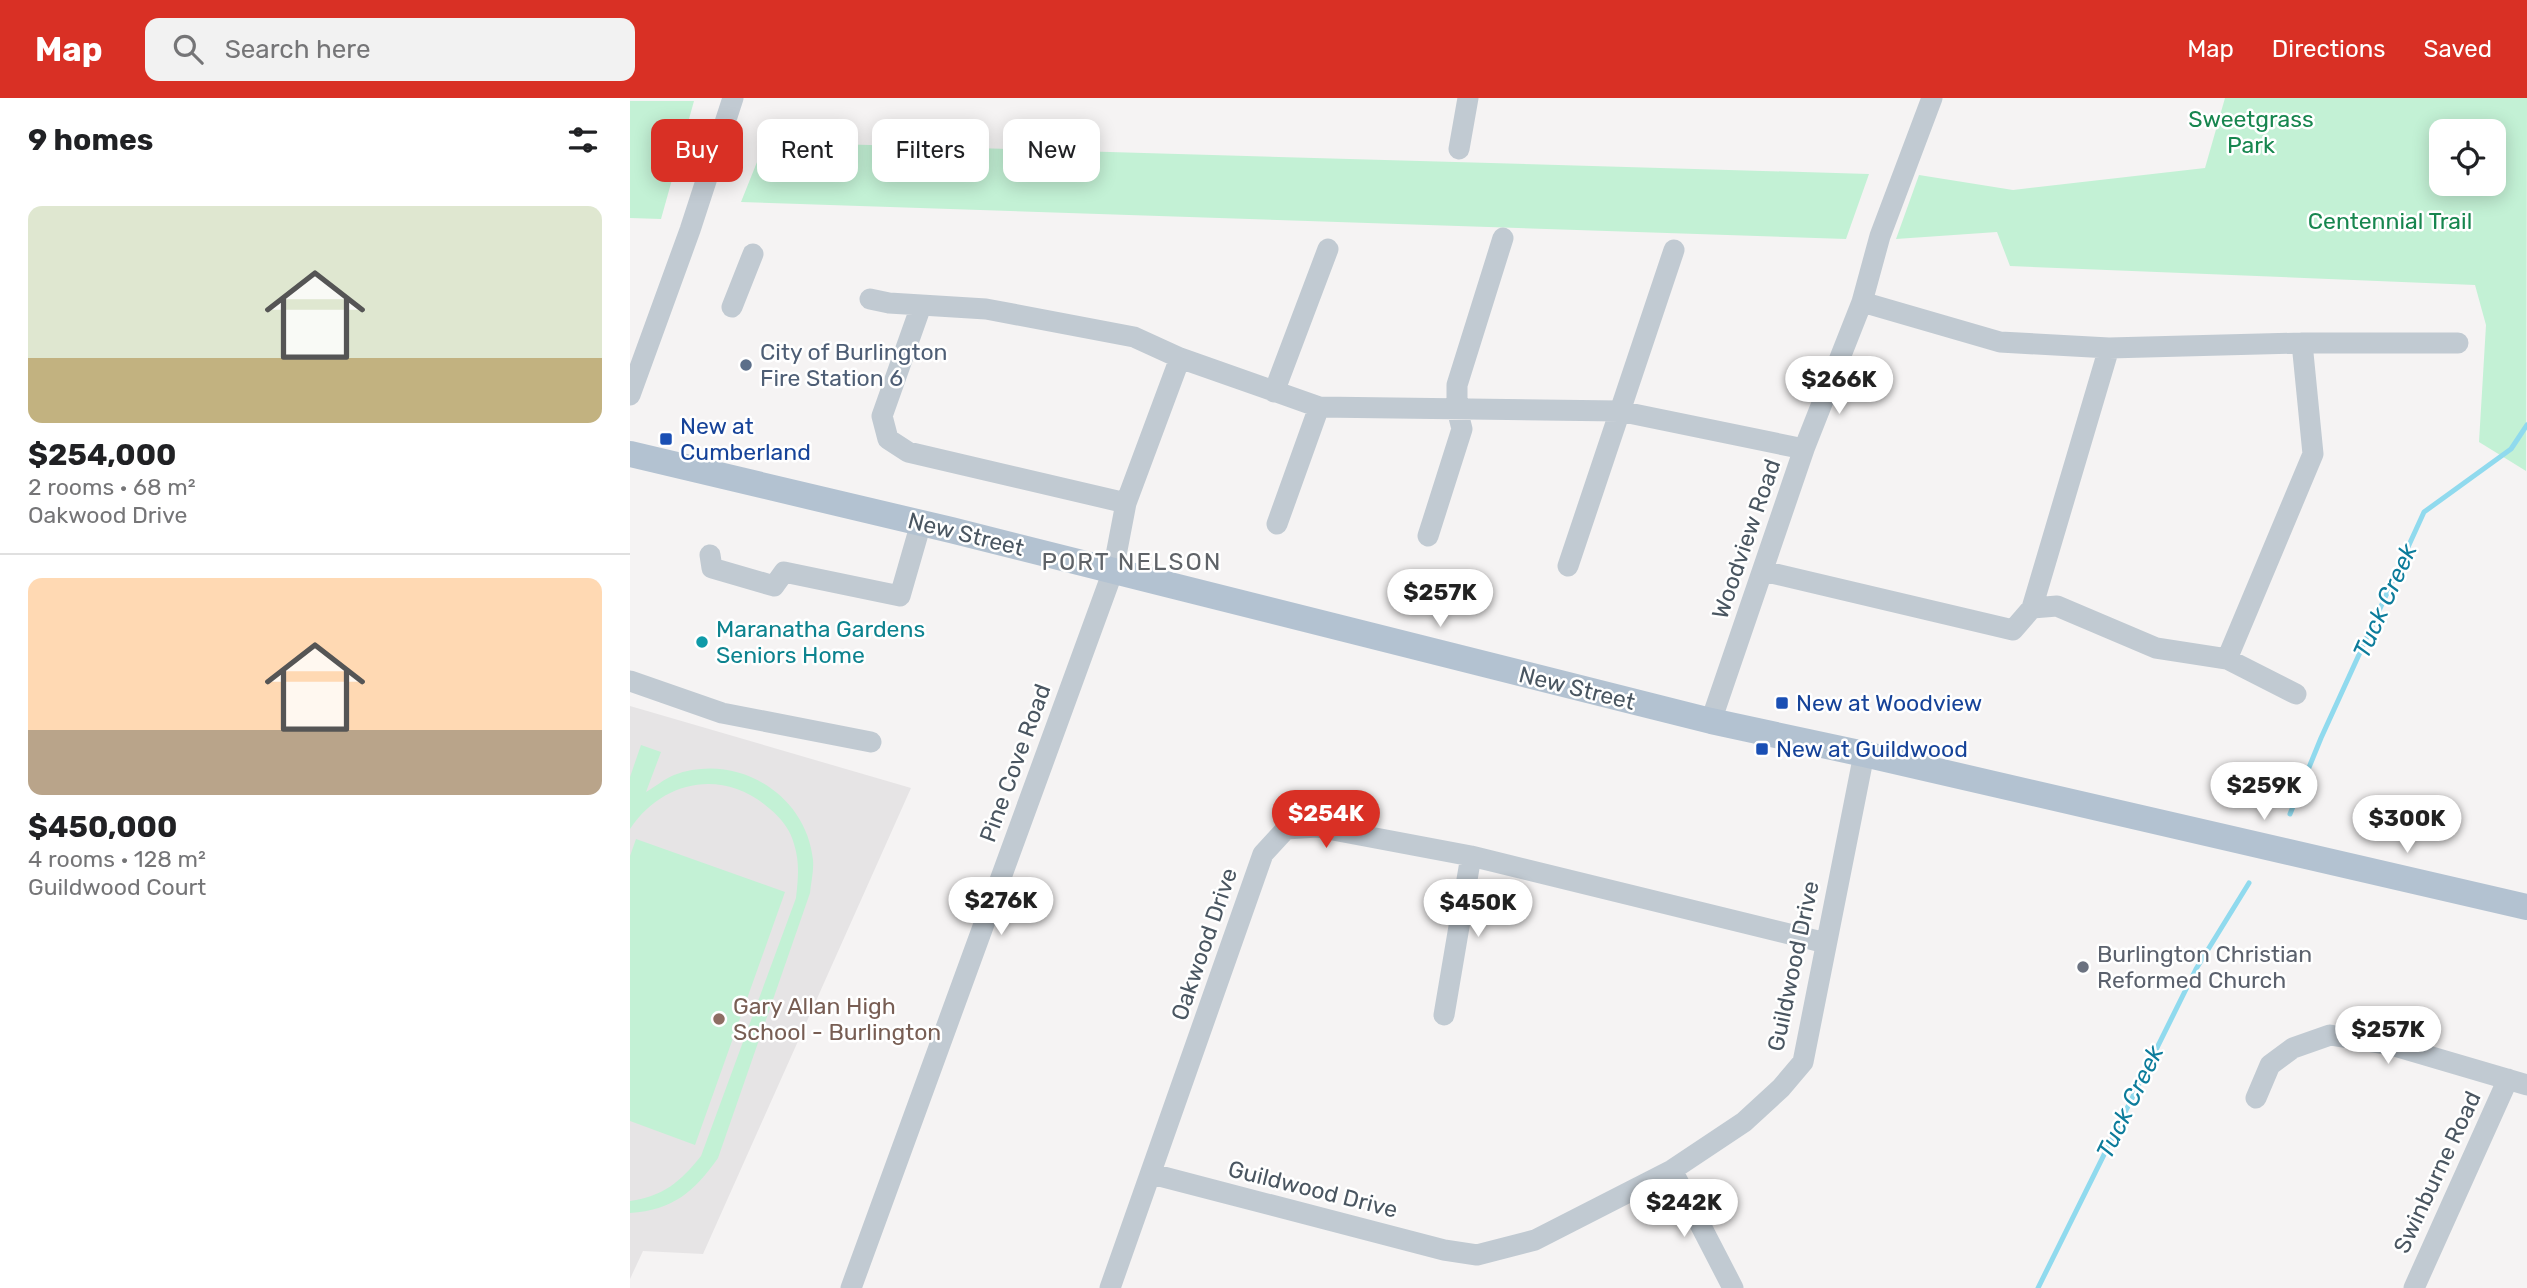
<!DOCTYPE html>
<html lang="en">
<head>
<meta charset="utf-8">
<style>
	:root { --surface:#fff; --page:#f2f2f2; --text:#202124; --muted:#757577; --line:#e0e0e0; --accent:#d93025 }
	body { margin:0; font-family:Rubik,sans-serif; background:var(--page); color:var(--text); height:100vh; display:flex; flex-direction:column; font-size:26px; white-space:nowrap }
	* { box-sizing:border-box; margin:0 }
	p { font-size:23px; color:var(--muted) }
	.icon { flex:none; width:38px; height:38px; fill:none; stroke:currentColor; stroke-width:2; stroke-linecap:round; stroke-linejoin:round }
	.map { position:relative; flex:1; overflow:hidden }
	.sheet { display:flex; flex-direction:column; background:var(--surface); width:630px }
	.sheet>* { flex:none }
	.banner { position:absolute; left:21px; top:21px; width:665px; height:63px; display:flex; gap:14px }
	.fabs { position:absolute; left:1799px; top:21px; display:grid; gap:14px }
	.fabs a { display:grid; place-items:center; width:77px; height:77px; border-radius:14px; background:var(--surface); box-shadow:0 4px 18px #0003; font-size:35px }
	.price { position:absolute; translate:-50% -60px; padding:0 16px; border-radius:24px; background:#fff; color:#222; font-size:23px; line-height:46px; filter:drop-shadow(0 2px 4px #0008) }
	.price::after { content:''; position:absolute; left:50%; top:42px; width:21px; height:16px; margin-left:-10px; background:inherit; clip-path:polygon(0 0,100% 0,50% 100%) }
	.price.on { background:var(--accent); color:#fff }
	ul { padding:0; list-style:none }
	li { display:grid; align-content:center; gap:14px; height:371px; padding:0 28px }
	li+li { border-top:2px solid var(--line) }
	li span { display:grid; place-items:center; height:217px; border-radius:14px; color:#555 }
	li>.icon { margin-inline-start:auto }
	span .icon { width:126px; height:126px; fill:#fffc; stroke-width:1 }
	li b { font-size:30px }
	h2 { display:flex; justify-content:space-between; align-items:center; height:84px; padding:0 28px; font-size:30px }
	.pill { padding:0 24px; border-radius:14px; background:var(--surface); box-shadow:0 4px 18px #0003; font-size:24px; line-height:63px }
	.pill.on { background:var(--accent); color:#fff }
	header { display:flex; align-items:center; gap:42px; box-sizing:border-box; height:98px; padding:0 35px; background:var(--accent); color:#fff }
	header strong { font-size:33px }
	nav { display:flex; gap:38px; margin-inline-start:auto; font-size:24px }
	.search { width:490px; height:63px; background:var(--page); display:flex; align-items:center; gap:18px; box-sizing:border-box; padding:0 24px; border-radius:14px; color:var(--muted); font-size:26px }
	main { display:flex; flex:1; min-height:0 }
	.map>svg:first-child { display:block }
</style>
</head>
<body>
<header>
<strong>Map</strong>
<div class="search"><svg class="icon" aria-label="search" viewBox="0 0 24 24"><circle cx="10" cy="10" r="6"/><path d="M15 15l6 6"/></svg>Search here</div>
<nav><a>Map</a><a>Directions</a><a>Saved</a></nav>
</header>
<main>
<section class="sheet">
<h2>9 homes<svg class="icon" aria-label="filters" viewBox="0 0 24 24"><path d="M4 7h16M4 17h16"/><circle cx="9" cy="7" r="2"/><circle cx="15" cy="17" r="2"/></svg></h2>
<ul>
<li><span style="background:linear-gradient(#dfe7d0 70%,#c2b280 0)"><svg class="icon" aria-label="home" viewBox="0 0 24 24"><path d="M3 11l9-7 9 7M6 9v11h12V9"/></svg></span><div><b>$254,000</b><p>2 rooms · 68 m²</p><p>Oakwood Drive</p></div></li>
<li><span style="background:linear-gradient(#ffd9b3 70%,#b9a48a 0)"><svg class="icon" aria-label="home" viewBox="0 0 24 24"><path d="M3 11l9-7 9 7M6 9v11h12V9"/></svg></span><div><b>$450,000</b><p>4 rooms · 128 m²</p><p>Guildwood Court</p></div></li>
</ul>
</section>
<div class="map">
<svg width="1897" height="1190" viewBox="0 0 1897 1190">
	<rect width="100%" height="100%" fill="#f5f3f3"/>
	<path fill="#e6e4e5" d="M0 608 281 690 73 1156 13 1153 0 1181Z"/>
	<path fill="#c3f1d5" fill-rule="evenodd" d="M1595 0H1897L1896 373 1849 344 1856 227 1845 187 1380 168 1367 134 1266 141 1289 77 1383 92 1575 70ZM1811 33H1864V86H1811Z
		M0 3H64L31 121 0 120Z
		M135 44 1239 76 1216 141 111 104Z
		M11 647 31 654 16 694C25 689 34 681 44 677 106 654 176 695 183 762 184 773 181 784 180 795L88 1060C64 1094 43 1112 0 1115V1103C34 1098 50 1084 71 1058L166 800C168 781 170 765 164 746 161 733 151 720 140 711 95 670 33 681 0 731V679Z
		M6 741 155 794 65 1047 0 1023V758Z"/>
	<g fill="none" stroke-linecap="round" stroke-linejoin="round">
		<path stroke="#90daee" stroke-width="5" d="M1660 716 1691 640 1794 414 1881 351 1897 327
			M1408 1190 1566 871 1619 785"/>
		<path stroke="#c1cad2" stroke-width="21" d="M829 51 838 0
			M240 201 259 205 356 211 504 239 550 260 689 309 989 313 1174 351
			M1232 204 1370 244 1479 250 1672 245H1828
			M291 208 252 318 258 341 278 354 496 405
			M102 209 123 156
			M644 294 698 151
			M0 297 60 132 103 0
			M647 426 689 309
			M798 438 832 331 827 311V287L873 140
			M80 457 82 470 144 488 154 474 270 498 291 425
			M938 468 1044 152
			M1133 473 1383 532 1402 510 1427 508 1526 550 1597 561 1666 596
			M1402 510 1479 250
			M1597 561 1683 356 1672 245
			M0 583 92 615 241 644
			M1081 623 1174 351 1232 204 1250 138 1302 0
			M814 917 841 758
			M1626 1000 1640 967 1663 950 1700 937 1761 947 1897 987
			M1042 1072 1103 1190
			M522 1076 814 1152 847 1157 905 1142 1042 1072 1114 1024 1151 990 1173 964 1234 656
			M221 1190 483 473 496 405 550 260
			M480 1190 633 756 656 731 687 729 841 758 1196 845
			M1784 1190 1878 981"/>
		<path stroke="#b3c2d1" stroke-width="26" d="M0 356 321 432 1081 623 1234 656 1897 809"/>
	</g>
	<circle fill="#5c6f8a" stroke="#fff" stroke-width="2.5" cx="116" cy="267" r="7"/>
	<g fill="#1a4fb4" stroke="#fff" stroke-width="2.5">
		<rect x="29" y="334" width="14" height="14" rx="3.5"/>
		<rect x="1145" y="598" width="14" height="14" rx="3.5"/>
		<rect x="1125" y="644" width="14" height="14" rx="3.5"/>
	</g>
	<circle fill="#0f9aa8" stroke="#fff" stroke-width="2.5" cx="72" cy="544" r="7"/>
	<circle fill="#6b7280" stroke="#fff" stroke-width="2.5" cx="1453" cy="869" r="7"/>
	<circle fill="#8d6e63" stroke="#fff" stroke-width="2.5" cx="89" cy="921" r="7"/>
	<g text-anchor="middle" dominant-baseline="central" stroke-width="5" stroke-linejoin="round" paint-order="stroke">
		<g font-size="23" fill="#17864f" stroke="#fff">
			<text x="1621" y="21">Sweetgrass<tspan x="1621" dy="26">Park</tspan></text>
			<text x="1760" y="123">Centennial Trail</text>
		</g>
		<g font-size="23" fill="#4e5e75" stroke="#fff" text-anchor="start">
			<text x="130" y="254">City of Burlington<tspan x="130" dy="26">Fire Station 6</tspan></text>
		</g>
		<g font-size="23" fill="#164399" stroke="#fff" text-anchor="start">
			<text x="50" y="328">New at<tspan x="50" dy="26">Cumberland</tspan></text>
			<text x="1166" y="605">New at Woodview</text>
			<text x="1146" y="651">New at Guildwood</text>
		</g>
		<g font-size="23" fill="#4a5661" stroke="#fff">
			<text transform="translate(336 436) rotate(14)">New Street</text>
			<text transform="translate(1116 441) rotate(-71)">Woodview Road</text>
			<text transform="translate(947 590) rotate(14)">New Street</text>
			<text transform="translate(385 665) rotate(-70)">Pine Cove Road</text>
			<text transform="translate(574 846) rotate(-71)">Oakwood Drive</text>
			<text transform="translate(1163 868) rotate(-78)">Guildwood Drive</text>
			<text transform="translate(1807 1074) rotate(-65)">Swinburne Road</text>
			<text transform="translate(683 1091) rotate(14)">Guildwood Drive</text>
		</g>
		<g font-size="23" fill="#0d838f" stroke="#fff" text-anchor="start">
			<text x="86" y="531">Maranatha Gardens<tspan x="86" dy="26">Seniors Home</tspan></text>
		</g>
		<g font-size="23" fill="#5b616d" stroke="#fff" text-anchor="start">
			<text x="1467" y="856">Burlington Christian<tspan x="1467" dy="26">Reformed Church</tspan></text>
		</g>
		<g font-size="23" fill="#785e54" stroke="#fff" text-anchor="start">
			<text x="103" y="908">Gary Allan High<tspan x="103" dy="26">School - Burlington</tspan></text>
		</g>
		<g font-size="24" letter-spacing="2" fill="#5f6368" stroke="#fff">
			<text x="502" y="464">PORT NELSON</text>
		</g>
		<g font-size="24" font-style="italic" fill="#0c7c9b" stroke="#fff">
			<text transform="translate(1755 503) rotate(-66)">Tuck Creek</text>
			<text transform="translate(1500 1004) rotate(-64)">Tuck Creek</text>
		</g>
	</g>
</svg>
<div class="fabs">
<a><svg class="icon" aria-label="locate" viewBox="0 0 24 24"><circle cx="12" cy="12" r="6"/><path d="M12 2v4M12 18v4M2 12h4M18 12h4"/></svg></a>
</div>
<b class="price" style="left:1209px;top:318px">$266K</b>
<b class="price" style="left:810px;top:531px">$257K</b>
<b class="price" style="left:1634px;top:724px">$259K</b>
<b class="price on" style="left:696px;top:752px">$254K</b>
<b class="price" style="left:1777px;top:757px">$300K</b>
<b class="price" style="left:371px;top:839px">$276K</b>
<b class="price" style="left:848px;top:841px">$450K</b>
<b class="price" style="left:1758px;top:968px">$257K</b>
<b class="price" style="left:1054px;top:1141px">$242K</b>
<div class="banner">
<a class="pill on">Buy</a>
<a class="pill">Rent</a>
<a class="pill">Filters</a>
<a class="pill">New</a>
</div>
</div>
</main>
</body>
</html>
